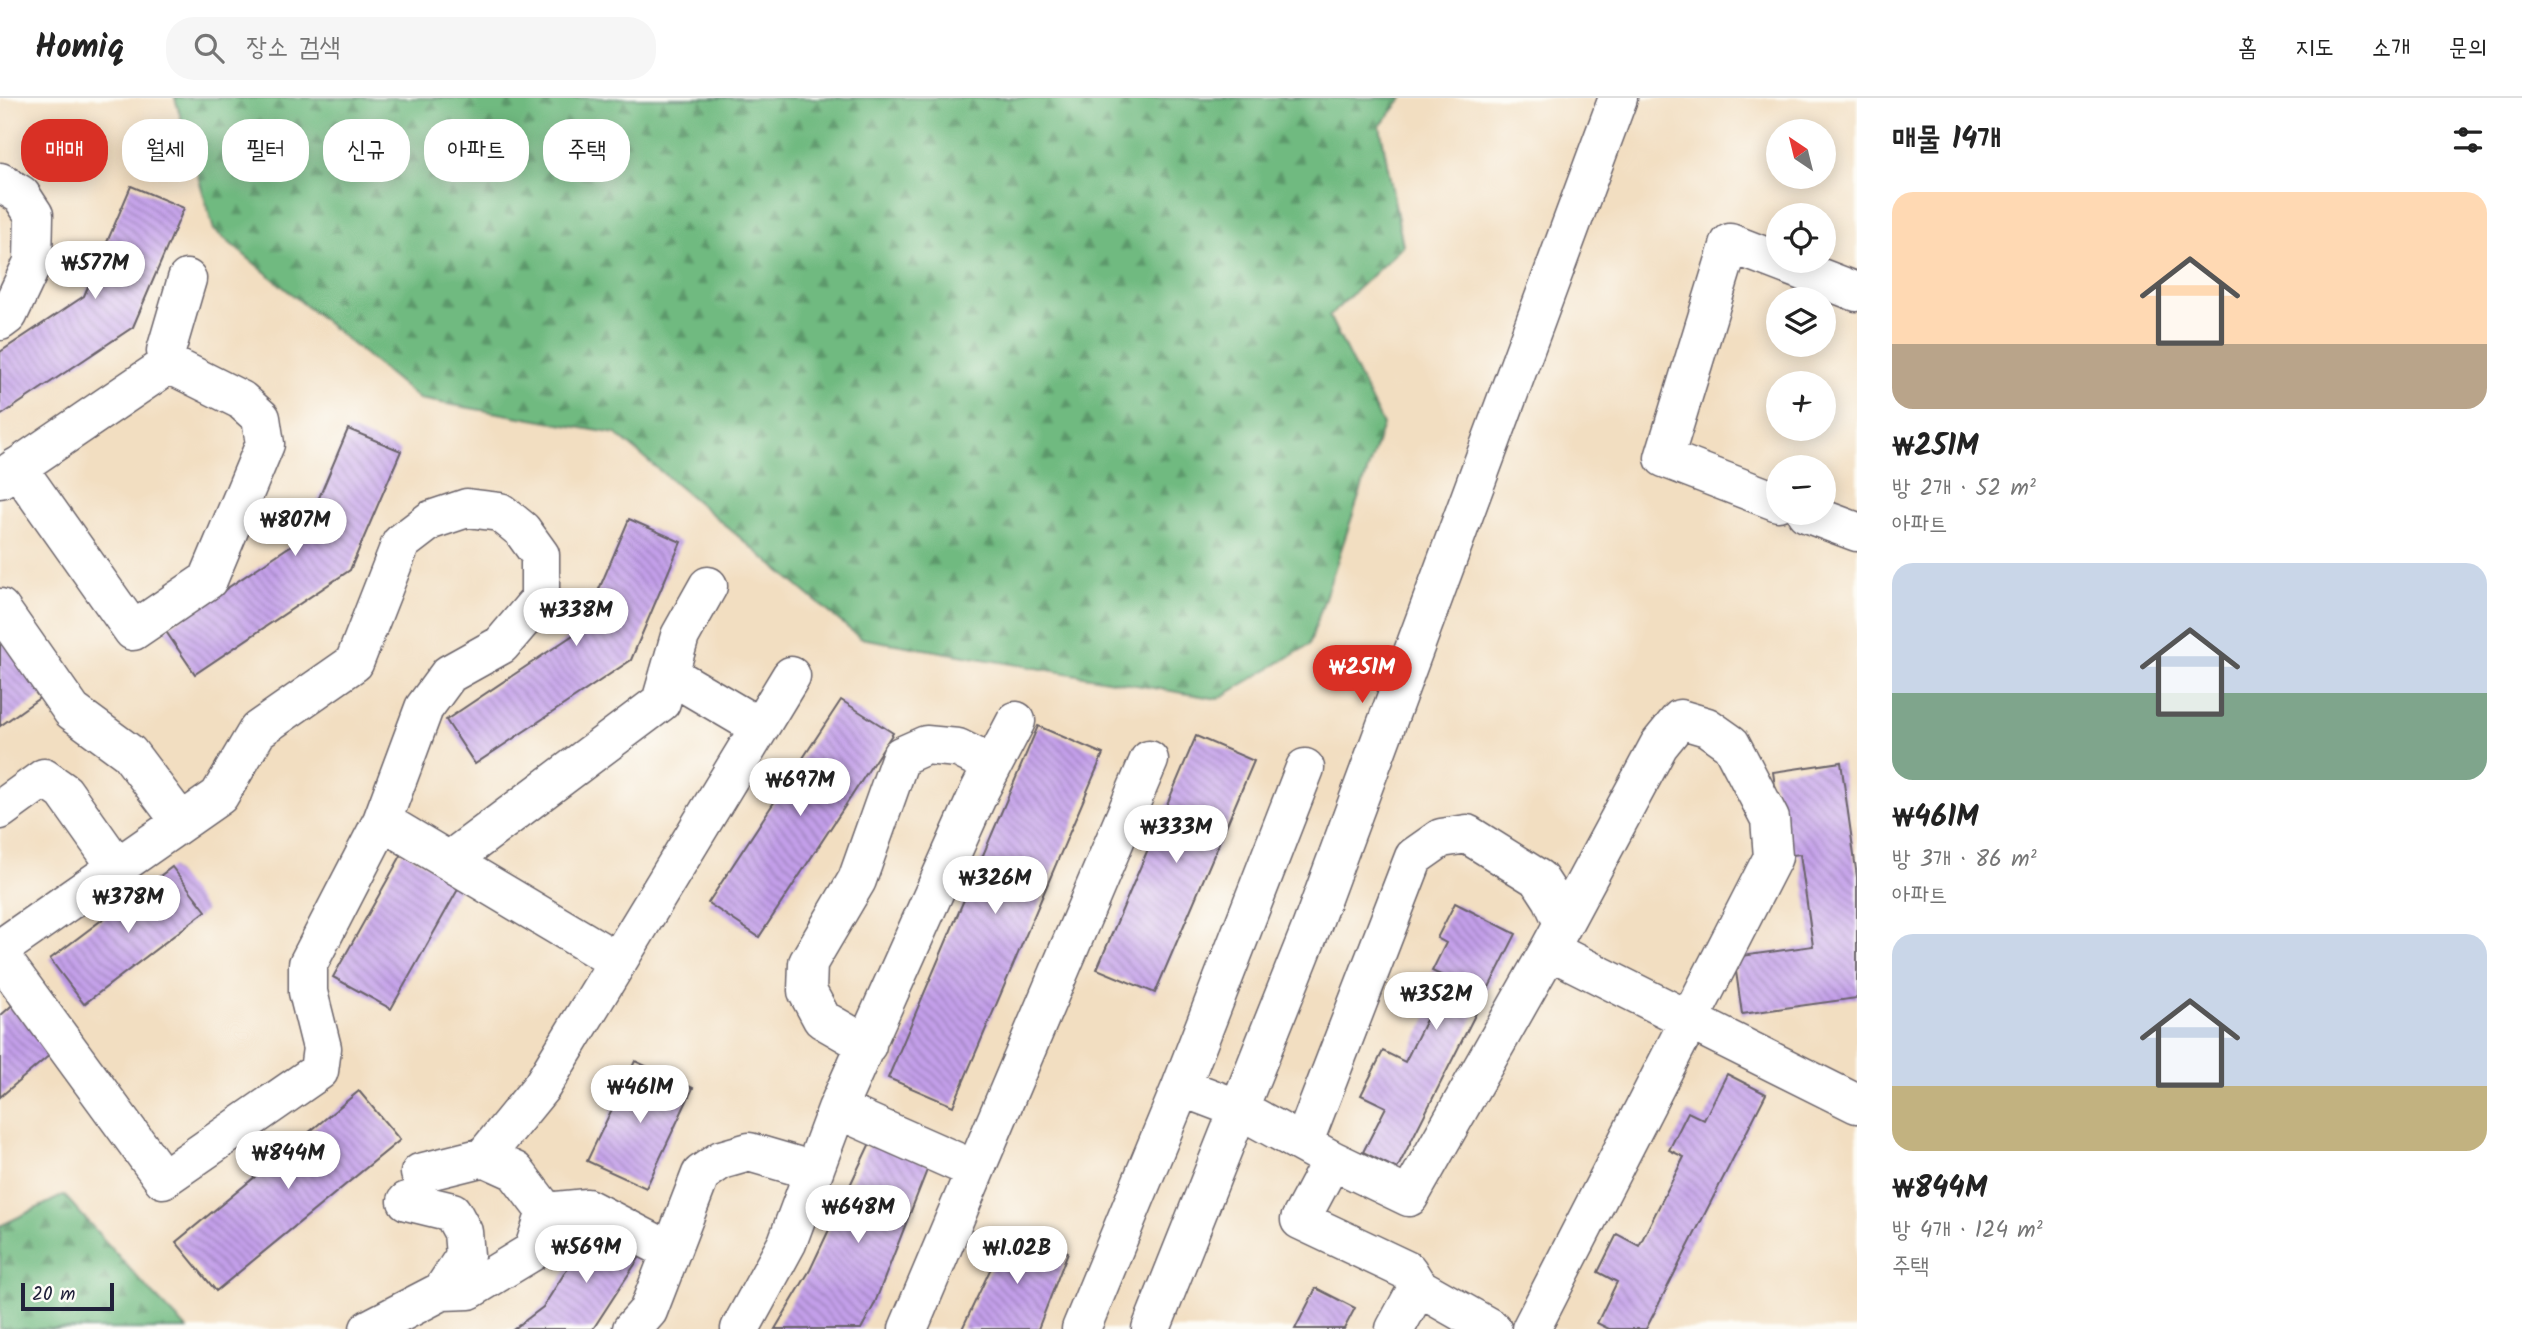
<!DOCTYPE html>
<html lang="ko">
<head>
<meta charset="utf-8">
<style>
	:root { --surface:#fff; --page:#f6f6f6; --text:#222; --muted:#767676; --line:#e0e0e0; --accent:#d93025 }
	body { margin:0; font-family:Kalam,"Poor Story",sans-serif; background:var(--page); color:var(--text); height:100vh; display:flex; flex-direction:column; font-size:26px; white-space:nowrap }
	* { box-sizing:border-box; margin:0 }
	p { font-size:23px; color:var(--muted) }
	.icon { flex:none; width:38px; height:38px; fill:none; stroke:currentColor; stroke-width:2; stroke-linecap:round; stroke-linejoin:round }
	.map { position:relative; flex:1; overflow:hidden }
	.drawer { display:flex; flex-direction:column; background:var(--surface); width:665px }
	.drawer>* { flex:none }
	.hud { position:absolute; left:21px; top:21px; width:665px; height:63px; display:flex; gap:14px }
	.needle { width:46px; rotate:325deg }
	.buttons { position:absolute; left:1766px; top:21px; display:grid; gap:14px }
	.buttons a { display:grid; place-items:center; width:70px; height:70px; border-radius:50%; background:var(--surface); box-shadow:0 4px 18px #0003; font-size:35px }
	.scale { position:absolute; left:21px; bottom:18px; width:93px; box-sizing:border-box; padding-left:7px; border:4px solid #22223b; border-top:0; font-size:19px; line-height:24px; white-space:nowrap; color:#22223b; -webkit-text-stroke:5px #fdfcf7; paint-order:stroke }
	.price { position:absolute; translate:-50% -60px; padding:0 16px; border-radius:24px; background:#fff; color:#222; font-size:23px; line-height:46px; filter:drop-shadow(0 2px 4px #0008) }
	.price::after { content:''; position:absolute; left:50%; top:42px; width:21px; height:16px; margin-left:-10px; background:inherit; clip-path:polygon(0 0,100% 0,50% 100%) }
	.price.on { background:var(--accent); color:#fff }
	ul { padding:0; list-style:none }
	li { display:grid; align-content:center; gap:14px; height:371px; padding:0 35px }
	li span { display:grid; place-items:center; height:217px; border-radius:21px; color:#555 }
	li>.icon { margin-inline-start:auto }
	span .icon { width:126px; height:126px; fill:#fffc; stroke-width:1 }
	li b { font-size:30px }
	h2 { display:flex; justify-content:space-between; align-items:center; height:84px; padding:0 35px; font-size:30px }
	.tag { padding:0 24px; border-radius:28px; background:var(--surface); box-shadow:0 4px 18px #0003; font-size:24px; line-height:63px }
	.tag.on { background:var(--accent); color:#fff }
	header { display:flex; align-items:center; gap:42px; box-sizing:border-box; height:98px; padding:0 35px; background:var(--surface); border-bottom:2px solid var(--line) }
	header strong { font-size:33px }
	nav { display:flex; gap:38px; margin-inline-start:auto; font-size:24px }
	.search { width:490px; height:63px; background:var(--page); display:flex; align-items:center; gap:18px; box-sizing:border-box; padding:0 24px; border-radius:28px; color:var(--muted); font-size:26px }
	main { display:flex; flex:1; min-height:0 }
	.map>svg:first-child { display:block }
</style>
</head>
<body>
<header>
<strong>Homiq</strong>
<div class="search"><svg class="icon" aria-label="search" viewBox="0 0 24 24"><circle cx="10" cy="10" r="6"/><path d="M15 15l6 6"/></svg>장소 검색</div>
<nav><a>홈</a><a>지도</a><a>소개</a><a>문의</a></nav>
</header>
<main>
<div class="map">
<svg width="1857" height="1231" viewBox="0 0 1857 1231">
	<defs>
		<pattern id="forest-firs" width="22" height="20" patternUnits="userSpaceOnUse" patternTransform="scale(1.75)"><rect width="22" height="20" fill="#70ba80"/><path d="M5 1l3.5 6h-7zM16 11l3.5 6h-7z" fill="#5c976a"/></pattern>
		<pattern id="building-back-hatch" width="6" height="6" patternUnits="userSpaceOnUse" patternTransform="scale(1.75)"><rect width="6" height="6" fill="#c39fe9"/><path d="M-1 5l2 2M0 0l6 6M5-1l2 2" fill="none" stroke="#9e81be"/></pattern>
	</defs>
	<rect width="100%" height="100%" fill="#fdfcf7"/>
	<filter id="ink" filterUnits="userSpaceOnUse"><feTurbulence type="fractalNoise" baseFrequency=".0143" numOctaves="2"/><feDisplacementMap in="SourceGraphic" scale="14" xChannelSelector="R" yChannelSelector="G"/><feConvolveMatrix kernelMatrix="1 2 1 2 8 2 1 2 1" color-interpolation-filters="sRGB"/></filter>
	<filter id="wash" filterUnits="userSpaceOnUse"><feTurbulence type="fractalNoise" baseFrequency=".00686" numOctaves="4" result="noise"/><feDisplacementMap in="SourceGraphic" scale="28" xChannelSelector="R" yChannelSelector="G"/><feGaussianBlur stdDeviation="1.57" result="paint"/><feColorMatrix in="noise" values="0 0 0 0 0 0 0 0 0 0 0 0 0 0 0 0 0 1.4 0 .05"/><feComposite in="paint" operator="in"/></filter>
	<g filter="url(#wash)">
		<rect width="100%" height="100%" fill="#f2dec1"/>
		<path fill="url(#forest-firs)" stroke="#496e5e" stroke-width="2" d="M175 0H1403L1380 28 1403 148 1329 218 1383 327 1309 547 1218 601 860 540 616 336 419 301 214 132Z
			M64 1097 146 1189 187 1231H0V1128Z"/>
		<g id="blocks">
			<path fill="url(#building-back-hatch)" d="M131 88 184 110 133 229 0 318V254L84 198Z
				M348 331 401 353 350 472 195 576 165 532 302 440Z
				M629 421 681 444 631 562 475 666 446 622 582 531Z
				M7 542 45 596 0 628V547Z
				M841 602 893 635 759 839 708 805Z
				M1038 628 1103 656 953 1008 888 980Z
				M1196 638 1254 663 1155 895 1097 871Z
				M1841 664 1857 779V900L1742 916 1734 859 1813 848 1800 756 1785 758 1773 674Z
				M403 754 461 786 391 911 333 879Z
				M172 769 206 813 84 906 50 861Z
				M1455 805 1516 836 1397 1071 1363 1054 1386 1009 1361 997 1383 953 1405 964 1447 880 1432 873 1446 845 1437 840Z
				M18 902 58 950 0 999V918Z
				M635 963 693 990 646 1090 587 1063Z
				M1727 976 1766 996 1646 1231H1609L1597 1225 1617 1184 1598 1174 1617 1136 1639 1148 1684 1059 1669 1052 1688 1014 1704 1022Z
				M359 993 400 1042 216 1193 176 1144Z
				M870 1045 929 1067 874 1207 861 1231H775L810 1172Z
				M595 1127 641 1157 593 1231H514L543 1209Z
				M1009 1132 1068 1154 1038 1231H962Z
				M1316 1190 1355 1210 1344 1231H1295Z"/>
		</g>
	</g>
	<g filter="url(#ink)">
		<use href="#blocks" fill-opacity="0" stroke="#6b646a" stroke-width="2"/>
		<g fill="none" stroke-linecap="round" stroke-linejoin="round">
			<g stroke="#6b646a" stroke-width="41">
				<path id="minor" d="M0 84 21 97 34 117 33 164 8 217 0 223
					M17 369 133 533 208 482 265 346 261 320 241 302 169 266 166 253 187 181
					M0 381 169 266
					M1778 404 1664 360 1730 145 1857 194
					M1806 415 1857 434
					M0 510 72 613 129 655 181 724
					M669 576 759 629
					M0 712 44 680 64 694 117 769
					M382 723 617 863
					M449 763 661 604 680 538 708 488
					M0 851 219 698 258 632 354 565 401 445 431 422 467 410 500 414 522 432 540 457V501L501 547 449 576 424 610 382 723 308 866V894L322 950 319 973 163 1081 0 858
					M1549 852 1857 1006
					M867 947 822 921 807 893 808 865 857 782 901 658 926 647 958 650 992 667
					M1181 989 1239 1011 1332 1062 1409 1099 1549 852 1659 647 1680 621 1707 629 1731 646 1770 721 1773 759 1531 1231
					M837 1011 975 1072
					M1303 1046 1414 759 1441 740 1467 736 1539 781 1552 801 1563 825
					M484 1059 515 1073 546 1114
					M1332 1062 1300 1122 1408 1173 1418 1189 1492 1231
					M420 1075 484 1059 542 988 791 578
					M546 1114 587 1110 670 1153
					M442 1193 469 1192 533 1153 546 1114
					M369 1231 442 1193 465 1158 463 1134 452 1114 407 1103
					M632 1231 648 1213 701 1076 721 1062 749 1054 814 1073
					M740 1231 787 1145 837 1011 980 692 1016 623
					M908 1231 1149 662
					M1081 1231 1181 989 1305 670
					M1151 1231 1311 830 1618 0
					M1395 1231 1418 1189"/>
			</g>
			<use href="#minor" stroke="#fff" stroke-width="38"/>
		</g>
	</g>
</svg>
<div class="buttons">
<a><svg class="needle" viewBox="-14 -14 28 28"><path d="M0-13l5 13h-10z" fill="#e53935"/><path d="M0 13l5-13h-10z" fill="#767676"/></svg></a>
<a><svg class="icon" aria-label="locate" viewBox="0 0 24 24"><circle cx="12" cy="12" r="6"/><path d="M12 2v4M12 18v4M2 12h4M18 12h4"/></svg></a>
<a><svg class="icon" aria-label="layers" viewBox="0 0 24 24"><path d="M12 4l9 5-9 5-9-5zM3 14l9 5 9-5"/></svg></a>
<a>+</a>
<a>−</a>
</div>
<div class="scale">20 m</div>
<b class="price" style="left:95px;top:203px">₩577M</b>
<b class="price" style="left:295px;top:460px">₩807M</b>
<b class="price" style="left:576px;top:550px">₩338M</b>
<b class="price on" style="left:1362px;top:607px">₩251M</b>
<b class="price" style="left:800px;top:720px">₩697M</b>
<b class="price" style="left:1176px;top:767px">₩333M</b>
<b class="price" style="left:995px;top:818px">₩326M</b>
<b class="price" style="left:128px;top:837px">₩378M</b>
<b class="price" style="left:1436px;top:934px">₩352M</b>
<b class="price" style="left:640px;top:1027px">₩461M</b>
<b class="price" style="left:288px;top:1093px">₩844M</b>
<b class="price" style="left:858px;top:1147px">₩648M</b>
<b class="price" style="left:586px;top:1187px">₩569M</b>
<b class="price" style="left:1017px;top:1188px">₩1.02B</b>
<div class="hud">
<a class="tag on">매매</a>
<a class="tag">월세</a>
<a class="tag">필터</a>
<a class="tag">신규</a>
<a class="tag">아파트</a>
<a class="tag">주택</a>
</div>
</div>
<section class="drawer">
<h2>매물 14개<svg class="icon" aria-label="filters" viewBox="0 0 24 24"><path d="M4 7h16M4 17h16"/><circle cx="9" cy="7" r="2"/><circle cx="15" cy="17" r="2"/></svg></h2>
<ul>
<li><span style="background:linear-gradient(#ffd9b3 70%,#b9a48a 0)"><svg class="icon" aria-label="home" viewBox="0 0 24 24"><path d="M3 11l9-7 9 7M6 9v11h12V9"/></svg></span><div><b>₩251M</b><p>방 2개 · 52 m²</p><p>아파트</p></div></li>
<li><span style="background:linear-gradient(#c9d6e8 60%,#7fa58c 0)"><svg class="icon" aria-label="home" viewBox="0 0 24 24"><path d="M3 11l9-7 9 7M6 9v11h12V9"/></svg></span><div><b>₩461M</b><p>방 3개 · 86 m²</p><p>아파트</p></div></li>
<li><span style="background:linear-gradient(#c9d6e8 70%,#c2b280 0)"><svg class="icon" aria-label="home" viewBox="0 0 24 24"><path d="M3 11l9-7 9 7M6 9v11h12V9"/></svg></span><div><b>₩844M</b><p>방 4개 · 124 m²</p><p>주택</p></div></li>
</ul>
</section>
</main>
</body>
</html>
